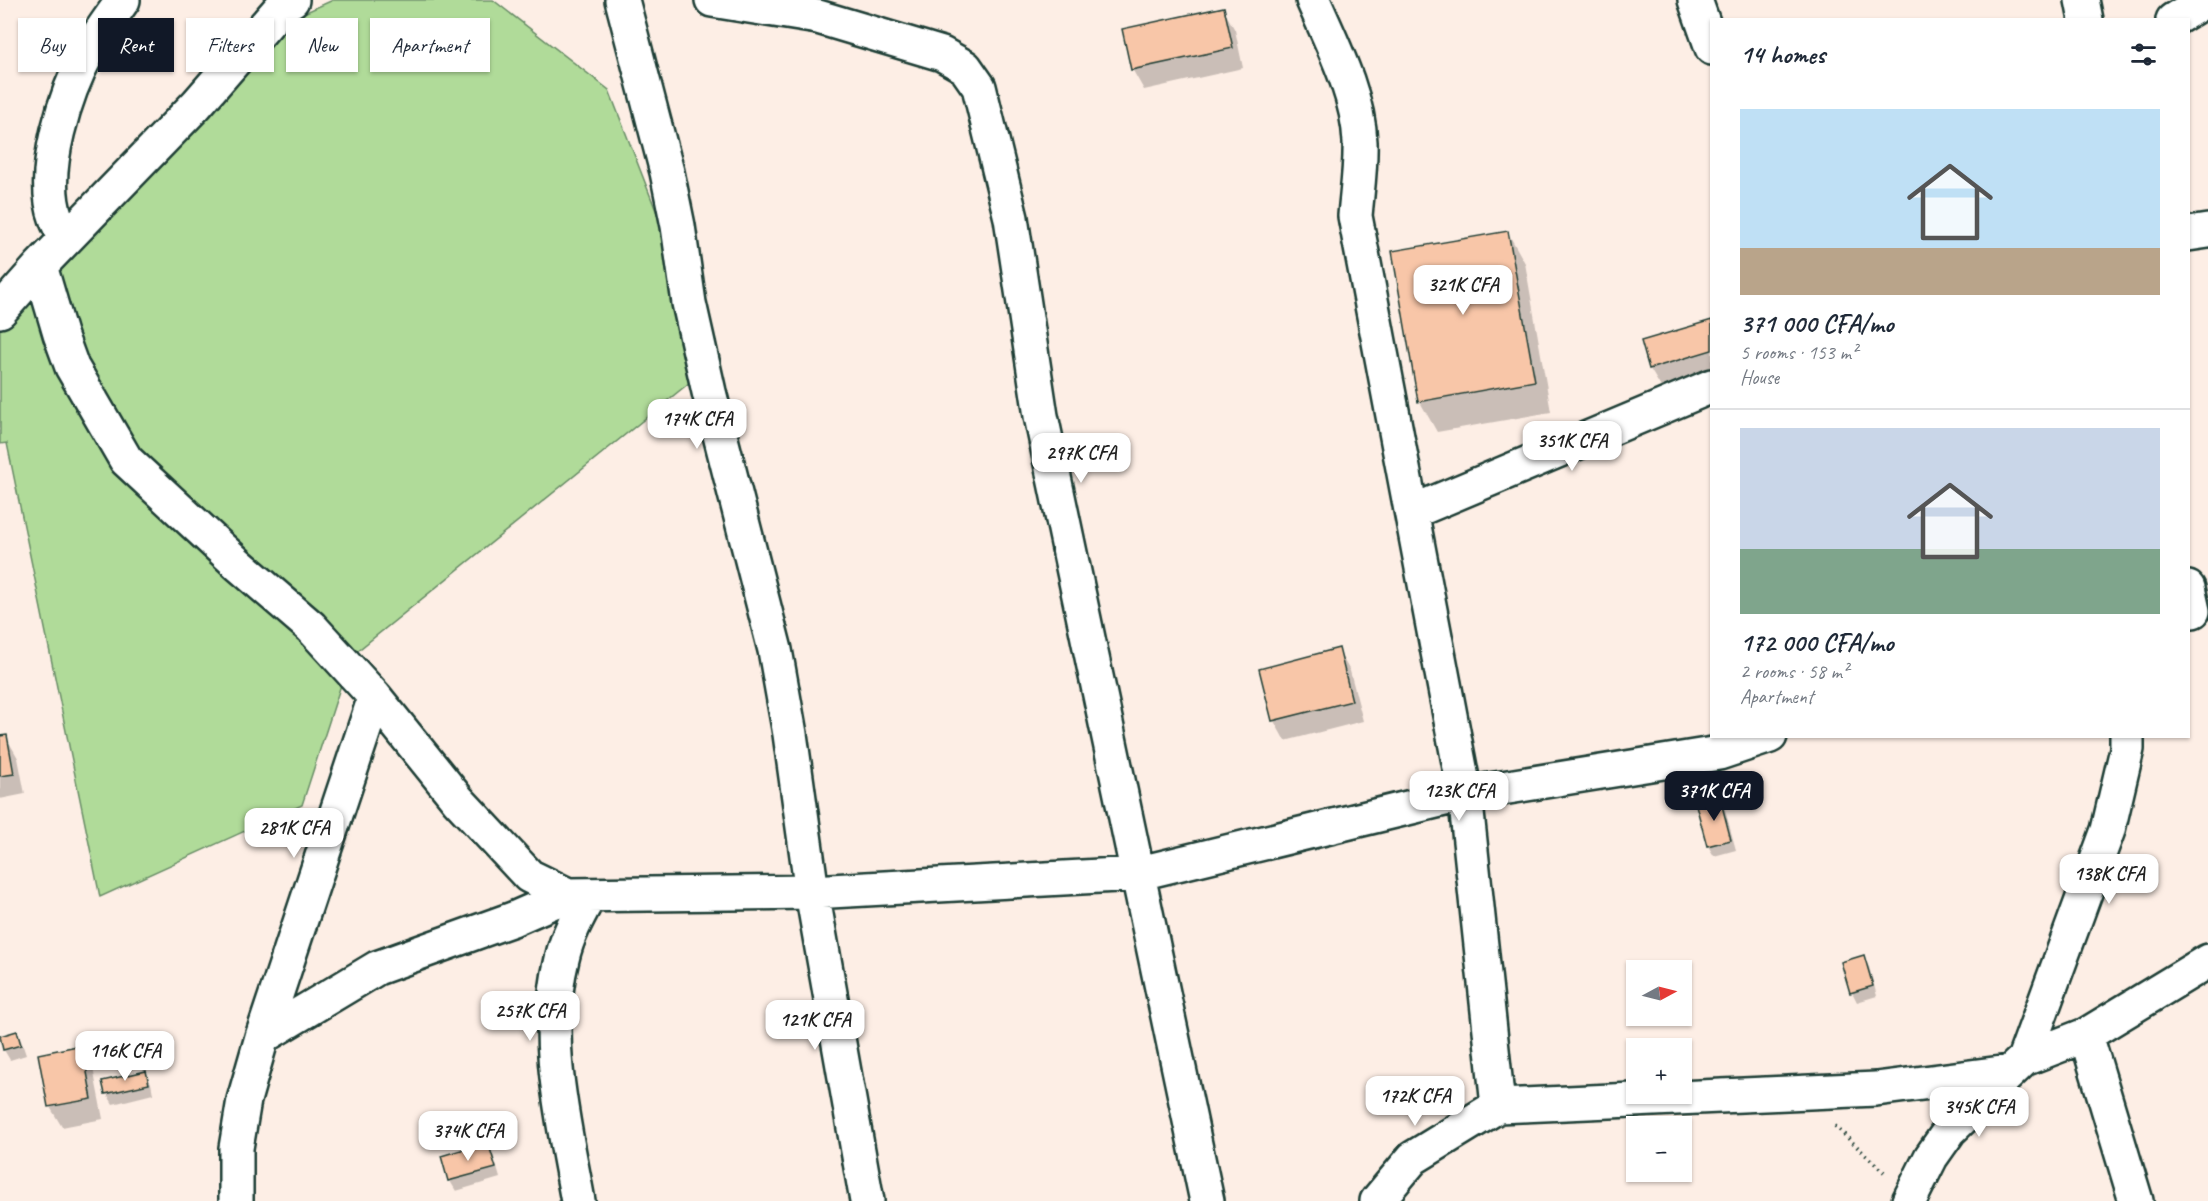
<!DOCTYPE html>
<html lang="en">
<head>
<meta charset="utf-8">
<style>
	:root { --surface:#fff; --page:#f2f2f3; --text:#1f2937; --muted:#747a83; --line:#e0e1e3; --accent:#111827 }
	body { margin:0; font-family:Caveat,sans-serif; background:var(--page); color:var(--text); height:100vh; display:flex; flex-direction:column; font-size:22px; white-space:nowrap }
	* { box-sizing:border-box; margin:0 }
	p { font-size:20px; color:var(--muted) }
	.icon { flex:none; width:33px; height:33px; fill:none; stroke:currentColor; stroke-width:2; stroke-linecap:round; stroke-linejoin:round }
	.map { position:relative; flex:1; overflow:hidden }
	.panel { position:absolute; left:1710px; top:18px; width:480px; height:720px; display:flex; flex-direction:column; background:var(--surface); border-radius:0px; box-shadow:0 2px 4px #0004 }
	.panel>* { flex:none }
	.banner { position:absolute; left:18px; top:18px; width:570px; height:54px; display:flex; gap:12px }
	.needle { width:39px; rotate:83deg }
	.tools { position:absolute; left:1626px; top:960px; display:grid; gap:12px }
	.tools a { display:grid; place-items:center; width:66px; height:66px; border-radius:0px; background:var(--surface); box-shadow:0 2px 4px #0004; font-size:30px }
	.price { position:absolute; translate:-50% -51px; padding:0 14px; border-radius:12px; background:#fff; color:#222; font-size:20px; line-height:39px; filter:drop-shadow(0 2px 3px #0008) }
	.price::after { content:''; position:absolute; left:50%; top:36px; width:18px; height:14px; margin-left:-9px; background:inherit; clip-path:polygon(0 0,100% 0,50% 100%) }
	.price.selected { background:var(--accent); color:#fff }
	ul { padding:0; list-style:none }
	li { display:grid; align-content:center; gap:12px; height:318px; padding:0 30px }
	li+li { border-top:2px solid var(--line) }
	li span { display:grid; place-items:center; height:186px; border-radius:0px; color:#555 }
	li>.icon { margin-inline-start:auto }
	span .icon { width:108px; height:108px; fill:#fffc; stroke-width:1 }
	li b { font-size:26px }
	h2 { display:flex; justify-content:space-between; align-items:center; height:72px; padding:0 30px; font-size:26px }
	.chip { padding:0 21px; border-radius:0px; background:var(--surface); box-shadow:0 2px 4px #0004; font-size:21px; line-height:54px }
	.chip.selected { background:var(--accent); color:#fff }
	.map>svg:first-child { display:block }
</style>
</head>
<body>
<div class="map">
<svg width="2208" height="1201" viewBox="0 0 2208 1201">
	<rect width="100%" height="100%" fill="#fdeee5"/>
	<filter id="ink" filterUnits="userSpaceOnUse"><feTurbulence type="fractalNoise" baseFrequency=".0167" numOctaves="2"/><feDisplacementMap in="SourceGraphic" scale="12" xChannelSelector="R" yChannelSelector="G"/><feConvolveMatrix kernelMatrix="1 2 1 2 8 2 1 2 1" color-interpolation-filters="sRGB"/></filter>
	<g filter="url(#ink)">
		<path fill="#b0db99" stroke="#688c66" stroke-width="1.5" d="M333 0H493L609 90 715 362 350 657 302 805 100 897 7 443 0 444V301L255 35Z"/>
		<path fill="#0003" d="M1223 9 1235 30 1243 68 1144 90 1132 69Z
			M1508 233 1525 263 1551 412 1437 432 1420 402 1393 253Z
			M1712 321V374L1662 389 1650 369Z
			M1338 650 1350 671 1363 721 1285 741 1274 721 1261 670Z
			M6 737 18 758 25 794 0 799V738Z
			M1719 800 1725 810 1736 850 1714 856 1708 846 1697 806Z
			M1863 957 1869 967 1877 996 1857 1002 1852 992Z
			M17 1033 22 1043 26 1055 10 1060 4 1050Z
			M81 1047 93 1068 103 1119 62 1127 50 1107Z
			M145 1073 151 1083 153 1094 113 1104 107 1094Z
			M487 1144 493 1154 500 1178 456 1191 450 1181 443 1157Z"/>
		<path fill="#f8c6a8" stroke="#1f3d34" stroke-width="1.5" d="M1224 7 1233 48 1131 70 1122 29Z
			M1508 231 1535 381 1418 402 1392 251Z
			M1712 320V350L1649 369 1641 341Z
			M1339 648 1352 701 1272 721 1259 669Z
			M7 735 14 774 0 776V736Z
			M1720 798 1731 840 1707 846 1696 805Z
			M1864 955 1873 986 1850 993 1841 962Z
			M17 1031 21 1045 3 1050 0 1036Z
			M82 1045 92 1099 48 1107 38 1054Z
			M146 1071 149 1084 105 1094 102 1081Z
			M488 1142 496 1168 448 1181 441 1156Z"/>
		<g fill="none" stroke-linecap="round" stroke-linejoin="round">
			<g stroke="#1f3d34" stroke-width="38">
				<path id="minor" d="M622 0 667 172 678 226 689 303 709 392 775 650 790 734 812 892 867 1201
					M712 0 818 17 942 54 965 67 979 87 1011 218 1041 416 1207 1201
					M1313 0C1332 44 1358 93 1360 142 1361 166 1357 192 1355 216L1465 794 1498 1106
					M1695 0 1712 48
					M2082 0 2086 20
					M2173 20 2206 0
					M2188 234 2208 231
					M66 239C63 232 58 225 56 218 39 172 66 91 89 50 99 33 112 16 123 0
					M40 266 60 334 72 367 126 460 239 565 311 627 375 697 458 800 529 876 568 895
					M0 311 40 266 197 104 284 4 292 0
					M1412 512 1712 386
					M2188 588 2193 611
					M2086 1035 2136 1201
					M262 1037 377 968 513 919 568 895 812 892 1136 874 1465 794 1719 753 1770 736
					M2024 1059 2108 830 2127 749V736
					M236 1201V1148L244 1100 262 1037 375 697
					M578 1201C564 1123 542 1038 562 959 567 936 578 916 589 896
					M1377 1201 1413 1158 1498 1106 1876 1089 2009 1072
					M1909 1201 1931 1157 1950 1130 2024 1059 2086 1035 2208 961"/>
			</g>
			<path stroke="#1f3d34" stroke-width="4" stroke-dasharray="1.5 4.5" stroke-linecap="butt" d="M1835 1126 1884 1172"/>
			<use href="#minor" stroke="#fff" stroke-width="33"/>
		</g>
	</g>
</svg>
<div class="tools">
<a><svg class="needle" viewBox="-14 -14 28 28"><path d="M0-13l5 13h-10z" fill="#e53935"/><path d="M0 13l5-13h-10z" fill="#747a83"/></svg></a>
<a>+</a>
<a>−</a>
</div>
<b class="price" style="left:1463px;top:316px">321K CFA</b>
<b class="price" style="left:697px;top:450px">174K CFA</b>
<b class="price" style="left:1572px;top:472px">351K CFA</b>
<b class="price" style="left:1081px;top:484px">297K CFA</b>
<b class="price" style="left:1459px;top:822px">123K CFA</b>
<b class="price selected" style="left:1714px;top:822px">371K CFA</b>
<b class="price" style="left:294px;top:859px">281K CFA</b>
<b class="price" style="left:2109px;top:905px">138K CFA</b>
<b class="price" style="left:530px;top:1042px">257K CFA</b>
<b class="price" style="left:815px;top:1051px">121K CFA</b>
<b class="price" style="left:125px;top:1082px">116K CFA</b>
<b class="price" style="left:1415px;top:1127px">172K CFA</b>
<b class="price" style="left:1979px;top:1138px">345K CFA</b>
<b class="price" style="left:468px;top:1162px">374K CFA</b>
<div class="banner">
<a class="chip">Buy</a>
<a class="chip selected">Rent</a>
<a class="chip">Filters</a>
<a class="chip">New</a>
<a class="chip">Apartment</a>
</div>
<section class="panel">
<h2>14 homes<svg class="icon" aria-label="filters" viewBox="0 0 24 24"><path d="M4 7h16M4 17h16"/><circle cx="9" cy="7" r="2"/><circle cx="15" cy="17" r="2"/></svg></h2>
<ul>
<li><span style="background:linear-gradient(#bfe0f5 75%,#b9a48a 0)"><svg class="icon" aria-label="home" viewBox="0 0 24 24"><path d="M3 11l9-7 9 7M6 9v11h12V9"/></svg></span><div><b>371 000 CFA/mo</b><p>5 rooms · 153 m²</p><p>House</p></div></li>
<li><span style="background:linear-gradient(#c9d6e8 65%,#7fa58c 0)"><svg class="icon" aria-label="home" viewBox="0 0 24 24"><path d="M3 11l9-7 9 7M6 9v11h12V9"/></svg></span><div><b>172 000 CFA/mo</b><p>2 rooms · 58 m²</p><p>Apartment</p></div></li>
</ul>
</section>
</div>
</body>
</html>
